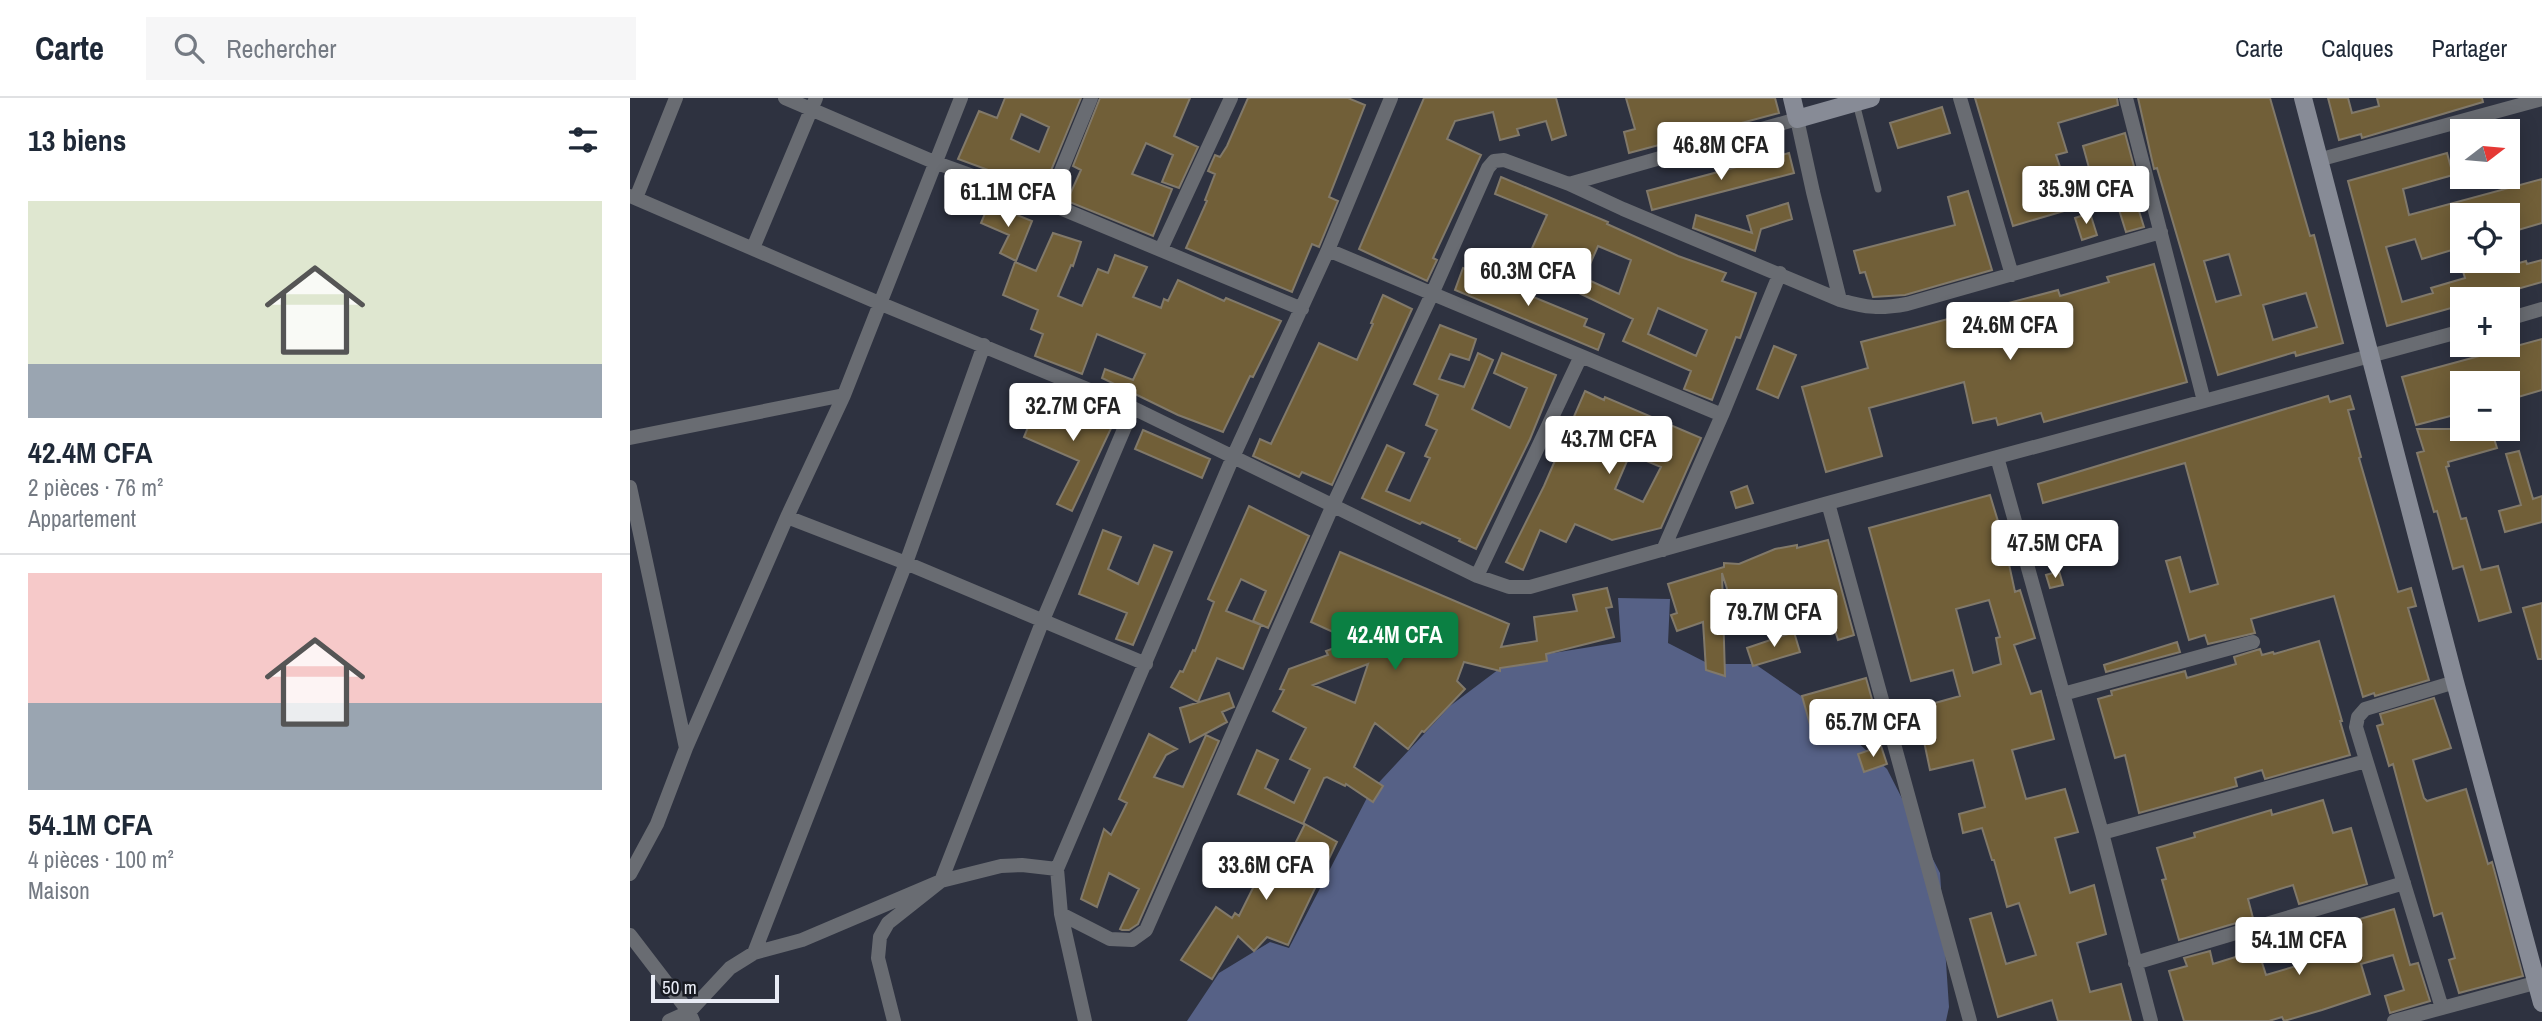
<!DOCTYPE html>
<html lang="fr">
<head>
<meta charset="utf-8">
<style>
	:root { --surface:#fff; --page:#f6f6f7; --text:#1f2937; --muted:#747a83; --line:#e0e1e3; --accent:#0b8043 }
	body { margin:0; font-family:"Archivo Narrow",sans-serif; background:var(--page); color:var(--text); height:100vh; display:flex; flex-direction:column; font-size:26px; white-space:nowrap }
	* { box-sizing:border-box; margin:0 }
	p { font-size:23px; color:var(--muted) }
	.icon { flex:none; width:38px; height:38px; fill:none; stroke:currentColor; stroke-width:2; stroke-linecap:round; stroke-linejoin:round }
	.map { position:relative; flex:1; overflow:hidden }
	.drawer { display:flex; flex-direction:column; background:var(--surface); width:630px }
	.drawer>* { flex:none }
	.needle { width:46px; rotate:74deg }
	.fabs { position:absolute; left:1820px; top:21px; display:grid; gap:14px }
	.fabs a { display:grid; place-items:center; width:70px; height:70px; border-radius:0px; background:var(--surface); box-shadow:0 4px 18px #0003; font-size:35px }
	.scale { position:absolute; left:21px; bottom:18px; width:128px; box-sizing:border-box; padding-left:7px; border:4px solid #e8ebf4; border-top:0; font-size:19px; line-height:24px; white-space:nowrap; color:#e8ebf4; -webkit-text-stroke:5px #181a20; paint-order:stroke }
	.price { position:absolute; translate:-50% -60px; padding:0 16px; border-radius:7px; background:#fff; color:#222; font-size:23px; line-height:46px; filter:drop-shadow(0 2px 4px #0008) }
	.price::after { content:''; position:absolute; left:50%; top:42px; width:21px; height:16px; margin-left:-10px; background:inherit; clip-path:polygon(0 0,100% 0,50% 100%) }
	.price.active { background:var(--accent); color:#fff }
	ul { padding:0; list-style:none }
	li { display:grid; align-content:center; gap:14px; height:371px; padding:0 28px }
	li+li { border-top:2px solid var(--line) }
	li span { display:grid; place-items:center; height:217px; border-radius:0px; color:#555 }
	li>.icon { margin-inline-start:auto }
	span .icon { width:126px; height:126px; fill:#fffc; stroke-width:1 }
	li b { font-size:30px }
	h2 { display:flex; justify-content:space-between; align-items:center; height:84px; padding:0 28px; font-size:30px }
	header { display:flex; align-items:center; gap:42px; box-sizing:border-box; height:98px; padding:0 35px; background:var(--surface); border-bottom:2px solid var(--line) }
	header strong { font-size:33px }
	nav { display:flex; gap:38px; margin-inline-start:auto; font-size:24px }
	.search { width:490px; height:63px; background:var(--page); display:flex; align-items:center; gap:18px; box-sizing:border-box; padding:0 24px; border-radius:0px; color:var(--muted); font-size:26px }
	main { display:flex; flex:1; min-height:0 }
	.map>svg:first-child { display:block }
</style>
</head>
<body>
<header>
<strong>Carte</strong>
<div class="search"><svg class="icon" aria-label="search" viewBox="0 0 24 24"><circle cx="10" cy="10" r="6"/><path d="M15 15l6 6"/></svg>Rechercher</div>
<nav><a>Carte</a><a>Calques</a><a>Partager</a></nav>
</header>
<main>
<section class="drawer">
<h2>13 biens<svg class="icon" aria-label="filters" viewBox="0 0 24 24"><path d="M4 7h16M4 17h16"/><circle cx="9" cy="7" r="2"/><circle cx="15" cy="17" r="2"/></svg></h2>
<ul>
<li><span style="background:linear-gradient(#dfe7d0 75%,#9aa5b1 0)"><svg class="icon" aria-label="home" viewBox="0 0 24 24"><path d="M3 11l9-7 9 7M6 9v11h12V9"/></svg></span><div><b>42.4M CFA</b><p>2 pièces · 76 m²</p><p>Appartement</p></div></li>
<li><span style="background:linear-gradient(#f6c9c9 60%,#9aa5b1 0)"><svg class="icon" aria-label="home" viewBox="0 0 24 24"><path d="M3 11l9-7 9 7M6 9v11h12V9"/></svg></span><div><b>54.1M CFA</b><p>4 pièces · 100 m²</p><p>Maison</p></div></li>
</ul>
</section>
<div class="map">
<svg width="1912" height="923" viewBox="0 0 1912 923">
	<rect width="100%" height="100%" fill="#2e3240"/>
	<path fill="#566186" d="M988 500 1040 501 1038 545 1079 566H1125L1193 613 1257 671 1310 775 1319 909 1316 923H557L589 875 640 844 659 850 740 694 820 608 881 562 991 544Z"/>
	<path fill="#715f38" stroke="#81796a" stroke-width="2" fill-rule="evenodd" d="M375 0H451L413 92 328 61 349 13 367 20ZM391 16 419 29 409 54 381 41Z
		M470 0H560L544 38 568 49 549 90 532 84 543 57 516 45 502 76 542 91 523 138 437 103 451 72 443 68Z
		M618 0H718L735 7 699 99 708 103 689 149 682 146 662 194 556 150 577 103 575 102 585 76 578 73 585 57 590 59 597 48Z
		M794 0H926L936 37 922 42 916 23 887 31 889 37 870 42 863 14 825 23 817 41 851 57 803 160 807 162 797 183 729 151Z
		M996 0H1145L1149 15 999 55 994 34 1005 31Z
		M1345 0H1487L1488 7 1428 25 1437 54 1426 57 1444 110 1383 128Z
		M1508 0H1640L1680 138 1684 137 1713 245 1666 258 1665 254 1588 277 1527 70 1524 71ZM1599 156 1611 197 1586 204 1574 163ZM1676 195 1687 229 1643 242 1633 207Z
		M1698 0H1718L1722 15 1749 8 1747 0H1852L1853 4 1732 40 1731 36 1709 42Z
		M1312 9 1320 35 1268 50 1260 25Z
		M1495 35 1506 76 1498 78 1514 129 1496 134 1480 83 1464 88 1453 48Z
		M1159 55 1164 75 1022 112 1017 93Z
		M1817 55 1823 77 1773 91 1779 117 1912 81V125L1878 135V117H1832V149L1792 161 1785 141 1756 149 1772 204 1803 195 1801 190 1835 180 1830 163H1862L1865 172 1896 163 1897 166 1912 162V184L1852 201H1832V207L1757 228 1718 83Z
		M871 79 978 124 977 126 1048 158 1096 175 1092 183 1126 195 1110 240 1106 239 1082 302 1054 291 1061 273 993 243 1003 221 899 171 904 159 899 157 917 117 865 96ZM968 148 1001 162 989 196 954 180ZM1028 210 1077 232 1066 258 1018 236Z
		M1338 93 1362 172 1275 197 1243 199 1235 174 1230 175 1224 153 1325 127 1318 99Z
		M1158 105 1162 121 1131 131 1125 153 1063 130 1066 117 1122 135 1117 118Z
		M359 106 402 123 386 163 370 155 379 137 351 125Z
		M1460 115 1467 137 1452 142 1445 120Z
		M423 135 451 144 443 168 441 167 428 198 452 208 468 171 478 175 485 157 517 169 503 199 531 210 534 201 538 203 548 182 594 203 596 200 651 223 623 279 620 278 593 334 548 317 472 280 475 271 503 282 515 256 467 236 452 276 405 258 413 236 401 231 408 212 373 197 385 164 406 173Z
		M1524 166 1557 284 1414 324 1411 315 1368 327 1366 320 1343 325 1334 284 1239 310 1252 358 1196 374 1172 289 1238 270 1231 244 1428 192 1430 198 1479 184 1477 179Z
		M833 170 957 221 954 228 974 236 968 252 825 192Z
		M753 197 782 211 702 387 672 374 669 379 623 358 630 341 641 346 689 245 727 262 743 226 741 225Z
		M810 227 846 241 839 262 820 256 809 281 834 289 848 255 863 262 842 311 880 330 897 290 864 275 872 255 926 277 900 341 846 451 829 443 830 441 792 424 790 426 732 400 757 347 774 355 756 393 780 403 800 360 795 358 807 332 796 327 808 297 784 286Z
		M1912 241V292L1878 302V285H1832V315L1786 327 1772 279Z
		M1144 248 1166 257 1148 300 1127 291Z
		M955 293 974 302 975 299 1071 340 1031 430 982 442 945 426 936 444 910 432 893 472 876 464 914 388ZM1000 356 1031 369 1013 404 985 391Z
		M1698 298 1700 304 1720 298 1724 311 1718 312 1731 359 1729 360 1768 494 1781 490 1786 508 1778 510 1799 582 1745 598 1744 595 1733 599 1704 498 1621 521 1625 535 1578 546 1575 537 1559 542 1536 463 1550 459 1560 494 1588 486 1555 365 1413 405 1408 386Z
		M430 301 484 324 442 413 427 406 449 363 394 339 401 322 419 330Z
		M1787 331H1861L1867 350 1818 364 1819 368 1816 369 1831 421 1836 420 1851 472 1868 468 1881 514 1849 523 1833 468 1823 471 1807 413 1804 414 1787 355 1794 353Z
		M513 332 580 361 572 380 505 351Z
		M1889 353 1903 401 1912 398V424L1875 434 1869 413 1891 407 1876 356Z
		M1117 388 1123 405 1106 410 1101 394Z
		M1360 397 1374 443 1385 494 1390 492 1405 540 1384 547 1401 596 1411 593 1424 641 1382 652 1396 701 1435 691 1448 734 1425 740 1440 795 1464 787 1476 836 1447 845 1460 894 1491 886 1501 923H1428L1422 902 1368 919 1340 821 1361 815 1376 866 1406 857 1389 805 1377 809 1364 762H1362L1352 730 1333 735 1329 716 1355 709 1343 662 1300 672 1287 610 1330 598 1323 572 1281 583 1239 430ZM1359 502 1370 539 1366 540 1371 566 1343 575 1326 511Z
		M619 408 679 438 638 530 623 523 636 493 611 481 596 513 631 527 613 571 587 560 568 604 541 589 550 573 553 574 563 552 565 553 584 504 578 501Z
		M473 432 491 439 478 471 508 486 524 447 542 454 503 547 486 541 497 515 449 496Z
		M1198 442 1224 537 1208 542 1195 499 1156 506 1161 522H1107L1092 475 1095 578 1076 572 1073 524 1047 533 1041 517 1047 515 1038 486 1094 469V465L1109 466 1145 451 1167 447V450Z
		M710 454 879 526 871 549 907 543 904 519 947 513 943 497 977 490 982 509 976 510 984 539 916 556 917 563 870 570V573L834 564 827 583 835 591 794 634 792 633 778 651 745 625 742 630 724 669 753 688 743 704 716 686 715 688 697 679 694 680 673 726 608 696 627 652 648 662 635 690 664 705 680 671 660 661 676 630 643 613 654 592 650 591 659 571 698 557 696 553 723 543 681 524ZM738 566 725 605 683 587Z
		M1429 473 1433 487 1420 490 1416 477Z
		M1912 505V561H1908L1893 510Z
		M1164 534 1170 554 1123 568 1117 550Z
		M1689 543 1712 623H1710L1720 657 1635 681 1632 672 1605 680 1607 688 1509 715 1495 657 1485 660 1468 601 1482 597 1481 593 1555 573 1557 580 1606 566 1604 559 1630 551 1632 557 1643 554 1644 556Z
		M1547 544 1550 554 1476 574 1474 567Z
		M1236 580 1245 612 1181 630 1172 598Z
		M599 595 604 609 592 614 597 624 560 644 550 610Z
		M1804 600 1821 650 1783 662 1794 700 1797 703 1836 691 1858 766 1862 764 1893 878 1829 895 1819 862 1825 860 1812 815 1804 818 1763 666 1759 668 1747 628 1753 626 1750 616Z
		M519 636 547 651 536 657 524 679 553 689 576 637 589 643 508 826 499 832H492L490 831 509 791 479 775 467 809 451 801 474 731 481 737 497 705 489 701Z
		M1251 648 1257 666 1234 674 1228 656Z
		M1693 702 1703 735 1721 730 1737 786 1669 806 1663 787 1618 801 1623 820 1549 842 1532 782 1536 781 1527 750 1565 739 1564 735 1641 712 1642 717Z
		M675 726 707 744 658 847 637 839 624 853 608 838 582 881 551 862 586 809 602 820 605 815 609 818 629 778 622 774 636 747 659 758Z
		M1764 811 1780 867 1788 865 1800 903 1760 915 1755 898 1774 892 1763 857 1731 866 1740 896 1692 912 1654 923 1652 919 1639 923H1554L1539 873 1557 868 1554 860 1580 853 1583 866 1628 852 1636 877 1683 863 1675 837Z"/>
	<g fill="none" stroke-linecap="round" stroke-linejoin="round">
		<path stroke="#696c72" stroke-width="7" d="M1226 5 1248 91"/>
		<path stroke="#696c72" stroke-width="14" d="M155 0 304 64 418 105 672 211
			M1330 0 1382 177
			M1496 0 1574 303
			M1688 62 1912 1
			M939 86 1167 21 1183 94 1210 202
			M0 98 249 205 503 310 847 478 879 489H900L1198 405 1832 233
			M6 100 46 0
			M418 105 461 0
			M123 150 186 0
			M531 151 601 0
			M698 152 1092 317
			M1878 221 1912 211
			M0 340 214 297
			M1367 359 1472 735 1521 923
			M0 389 56 650
			M1198 405 1340 923
			M157 419 276 465 516 566
			M1033 452 1092 317 1150 175
			M847 478 951 258
			M1433 596 1623 544
			M1472 735 1736 663
			M0 776 27 726 56 650 157 419 214 297 331 0
			M431 816 480 841 502 842 516 832 703 407 802 196 858 70 864 63 874 62 939 86 993 111 1210 202C1237 210 1250 211 1277 206L1531 134
			M0 837 59 914 63 923
			M124 855 172 842 311 783 371 768 392 767 427 771
			M1505 865 1774 785
			M1812 910 1726 629 1728 619 1735 611 1825 584
			M39 923 59 914 100 870 124 855 276 465 354 247
			M264 923 248 860 250 839 258 825 311 783 413 522 503 310
			M455 923 431 816 427 771 603 359 698 152 761 0
			M1764 923 1912 883"/>
		<path stroke="#878b96" stroke-width="18" d="M1162 0 1167 21 1241 0
			M1673 0 1825 584 1912 905"/>
	</g>
</svg>
<div class="fabs">
<a><svg class="needle" viewBox="-14 -14 28 28"><path d="M0-13l5 13h-10z" fill="#e53935"/><path d="M0 13l5-13h-10z" fill="#747a83"/></svg></a>
<a><svg class="icon" aria-label="locate" viewBox="0 0 24 24"><circle cx="12" cy="12" r="6"/><path d="M12 2v4M12 18v4M2 12h4M18 12h4"/></svg></a>
<a>+</a>
<a>−</a>
</div>
<div class="scale">50 m</div>
<b class="price" style="left:1091px;top:84px">46.8M CFA</b>
<b class="price" style="left:1456px;top:128px">35.9M CFA</b>
<b class="price" style="left:378px;top:131px">61.1M CFA</b>
<b class="price" style="left:898px;top:210px">60.3M CFA</b>
<b class="price" style="left:1380px;top:264px">24.6M CFA</b>
<b class="price" style="left:443px;top:345px">32.7M CFA</b>
<b class="price" style="left:979px;top:378px">43.7M CFA</b>
<b class="price" style="left:1425px;top:482px">47.5M CFA</b>
<b class="price" style="left:1144px;top:551px">79.7M CFA</b>
<b class="price active" style="left:765px;top:574px">42.4M CFA</b>
<b class="price" style="left:1243px;top:661px">65.7M CFA</b>
<b class="price" style="left:636px;top:804px">33.6M CFA</b>
<b class="price" style="left:1669px;top:879px">54.1M CFA</b>
</div>
</main>
</body>
</html>
